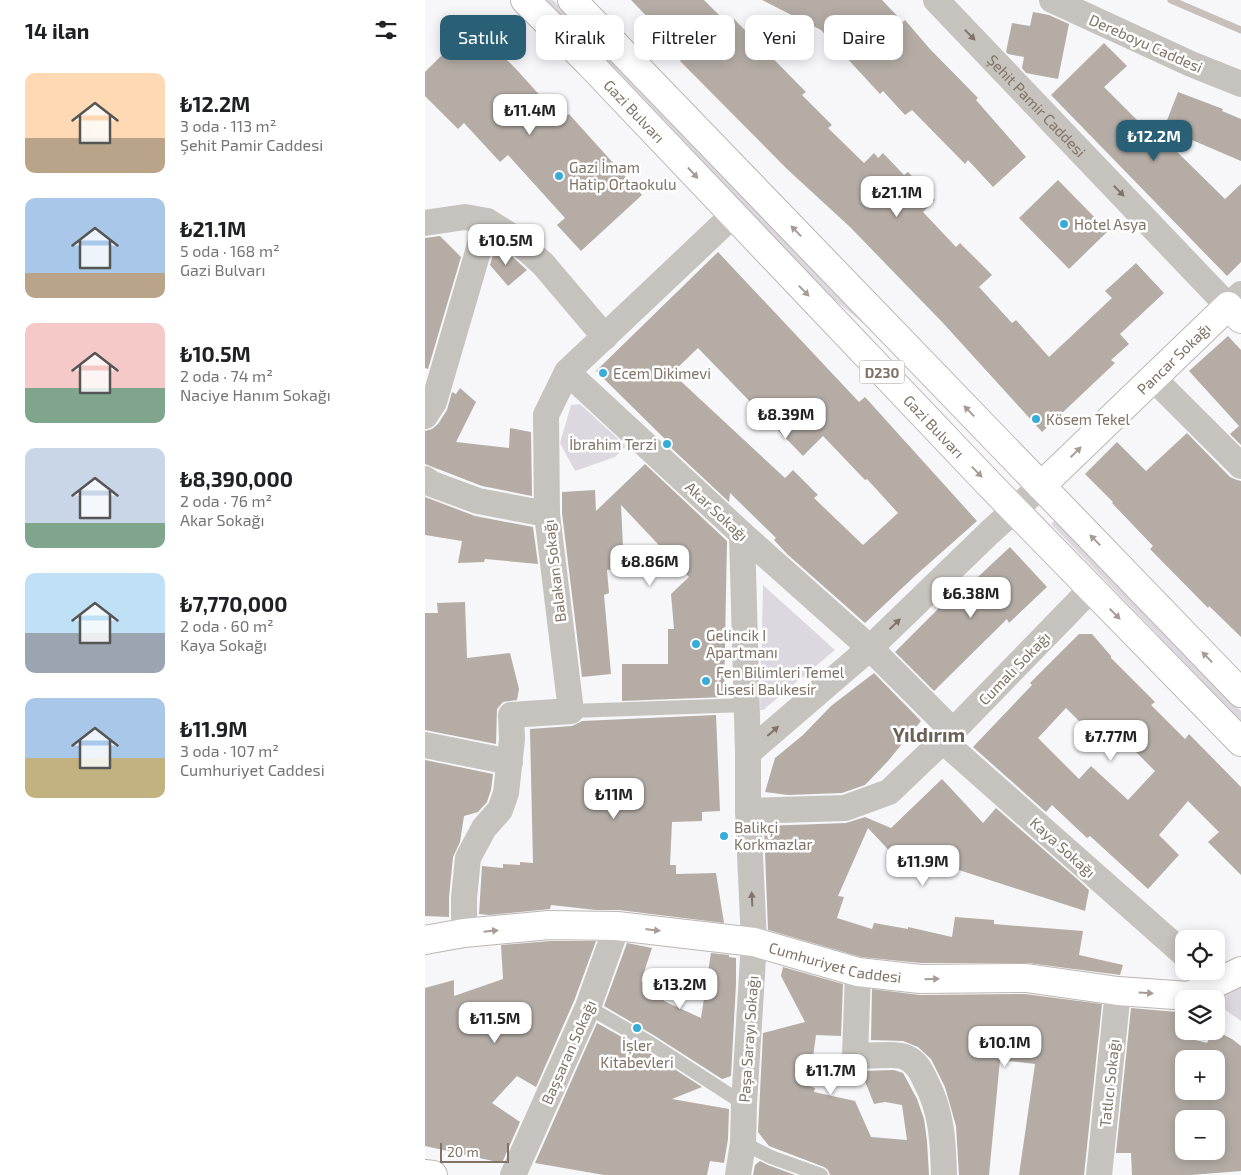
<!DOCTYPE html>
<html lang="tr">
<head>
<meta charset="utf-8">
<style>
	:root { --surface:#fff; --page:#f2f2f2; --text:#202124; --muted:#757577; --accent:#2a6075 }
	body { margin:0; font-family:"Exo 2",sans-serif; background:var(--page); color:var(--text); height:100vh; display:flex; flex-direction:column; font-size:19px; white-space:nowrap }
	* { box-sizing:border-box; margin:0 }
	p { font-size:16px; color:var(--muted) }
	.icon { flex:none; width:28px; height:28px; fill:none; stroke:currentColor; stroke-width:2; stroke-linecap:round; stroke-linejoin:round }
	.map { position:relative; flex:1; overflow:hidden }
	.details { display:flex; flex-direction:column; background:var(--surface); width:425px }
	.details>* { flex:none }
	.top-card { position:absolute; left:15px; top:15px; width:475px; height:45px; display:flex; gap:10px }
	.fabs { position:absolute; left:750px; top:930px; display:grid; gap:10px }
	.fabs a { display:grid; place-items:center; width:50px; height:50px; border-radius:10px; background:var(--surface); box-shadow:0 2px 12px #0003; font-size:25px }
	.scale { position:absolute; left:15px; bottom:12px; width:69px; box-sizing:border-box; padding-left:5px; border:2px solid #807266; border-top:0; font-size:14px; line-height:18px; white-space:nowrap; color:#807266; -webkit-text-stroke:4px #fff; paint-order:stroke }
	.price { position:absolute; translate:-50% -42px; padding:0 11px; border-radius:10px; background:#fff; color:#222; font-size:16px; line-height:32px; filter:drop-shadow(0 1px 2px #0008) }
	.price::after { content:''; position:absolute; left:50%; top:30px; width:15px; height:11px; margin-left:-8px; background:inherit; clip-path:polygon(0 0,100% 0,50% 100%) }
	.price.active { background:var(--accent); color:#fff }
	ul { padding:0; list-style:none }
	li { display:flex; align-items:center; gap:15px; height:125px; padding:0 25px }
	li span { display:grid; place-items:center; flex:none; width:140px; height:100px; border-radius:10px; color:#555 }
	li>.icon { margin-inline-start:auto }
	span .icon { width:60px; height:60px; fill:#fffc; stroke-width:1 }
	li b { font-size:21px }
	h2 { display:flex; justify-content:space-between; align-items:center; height:60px; padding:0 25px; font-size:21px }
	.chip { padding:0 18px; border-radius:10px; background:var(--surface); box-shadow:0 2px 12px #0003; font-size:18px; line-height:45px }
	.chip.active { background:var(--accent); color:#fff }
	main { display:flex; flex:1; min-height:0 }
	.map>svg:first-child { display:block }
</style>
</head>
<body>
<main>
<section class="details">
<h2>14 ilan<svg class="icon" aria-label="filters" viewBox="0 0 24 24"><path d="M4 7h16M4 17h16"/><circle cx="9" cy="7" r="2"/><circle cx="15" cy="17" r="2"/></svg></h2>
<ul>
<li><span style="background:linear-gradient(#ffd9b3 65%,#b9a48a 0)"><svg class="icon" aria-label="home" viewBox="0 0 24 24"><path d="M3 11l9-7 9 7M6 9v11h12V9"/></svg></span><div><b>₺12.2M</b><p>3 oda · 113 m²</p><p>Şehit Pamir Caddesi</p></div></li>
<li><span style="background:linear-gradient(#a9c7e8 75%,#b9a48a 0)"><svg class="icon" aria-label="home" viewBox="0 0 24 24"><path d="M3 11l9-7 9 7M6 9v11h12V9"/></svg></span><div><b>₺21.1M</b><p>5 oda · 168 m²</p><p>Gazi Bulvarı</p></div></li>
<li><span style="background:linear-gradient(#f6c9c9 65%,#7fa58c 0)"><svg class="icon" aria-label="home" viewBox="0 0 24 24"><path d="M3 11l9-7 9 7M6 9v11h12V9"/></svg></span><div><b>₺10.5M</b><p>2 oda · 74 m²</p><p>Naciye Hanım Sokağı</p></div></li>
<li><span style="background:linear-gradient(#c9d6e8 75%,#7fa58c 0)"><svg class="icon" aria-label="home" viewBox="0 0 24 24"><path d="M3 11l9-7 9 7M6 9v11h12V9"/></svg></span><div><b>₺8,390,000</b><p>2 oda · 76 m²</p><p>Akar Sokağı</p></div></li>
<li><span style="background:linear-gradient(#bfe0f5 60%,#9aa5b1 0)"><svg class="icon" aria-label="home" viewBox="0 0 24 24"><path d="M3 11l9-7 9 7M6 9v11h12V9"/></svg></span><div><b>₺7,770,000</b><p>2 oda · 60 m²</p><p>Kaya Sokağı</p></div></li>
<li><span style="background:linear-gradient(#a9c7e8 60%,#c2b280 0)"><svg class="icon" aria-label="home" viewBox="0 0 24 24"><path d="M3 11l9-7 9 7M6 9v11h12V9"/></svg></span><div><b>₺11.9M</b><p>3 oda · 107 m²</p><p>Cumhuriyet Caddesi</p></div></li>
</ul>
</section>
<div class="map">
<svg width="816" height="1175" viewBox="0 0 816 1175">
	<rect width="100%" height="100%" fill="#f7f7f9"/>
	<path fill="#ddd8e0" d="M118 0H128L438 320V323L406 297Z
		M155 404 201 446 190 457 150 471 135 443 146 405Z
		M632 519 816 711V721L626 524Z
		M338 585 410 650 338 710H335Z
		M816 985V1021L796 1007 797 997Z"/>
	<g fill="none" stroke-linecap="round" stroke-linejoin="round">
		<path stroke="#c9bfba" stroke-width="7" d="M746 0 816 30"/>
	</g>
	<path fill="#b4aca5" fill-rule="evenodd" d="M206 0H279L307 28 309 19 381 92 377 95 407 125 403 128 439 163 449 153 453 158 458 153 479 175 483 172 510 200 498 212 531 247 535 243 567 275 554 287 587 323 591 320 624 357 687 298 680 291 711 263 739 293 695 334 704 344 686 360 690 363 617 432 518 323 425 227 362 169 255 61 260 56Z
		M337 0H457L478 22 480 20 504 48 553 98 551 100 601 157 568 187 543 160 540 164 487 110 480 115 458 91 455 94 396 30Z
		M608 12 624 15 644 24 633 79 601 73 597 68 599 57 583 54 581 52 587 23 605 26Z
		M47 25 92 70 137 120 144 114 217 195 156 251 132 225 140 218 83 155 75 162 39 123 33 129 0 96V72Z
		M679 43 702 66 679 87 734 142 736 136 800 199 816 184V262L802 276 626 95Z
		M753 92 798 109 797 111 816 119V161L739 128Z
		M633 180 683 231 644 269 594 218Z
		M15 236 36 257 3 369 0 368V238Z
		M71 244 80 250 102 270 83 286 65 265Z
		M293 252 434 402 440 397 552 521 491 575 440 623 362 554 349 540 351 538 305 493 304 502 242 444 243 442 171 371ZM273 348 378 456 398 436 440 480 442 479 473 513 438 545 389 498 393 495 368 470 360 478 247 373Z
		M803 336 816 350V445L805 434 814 426 764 371Z
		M35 388 51 402 31 442 84 448 85 428 106 432 107 496 57 486 0 464V431L7 429 13 424 22 410 27 392 31 394Z
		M762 433 805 477 812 480 816 481V637L784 606 783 608 725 549 728 546 687 503 688 502 660 474 692 442 721 471Z
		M220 464 302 541 299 697 197 701V664H243V629H249L246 594 264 577 196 505 199 568 182 570 184 593 179 595 186 674 157 677 137 513V492L170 490 171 511Z
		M0 497 50 516 108 527 113 564 60 559 59 562 33 563 37 541 0 535Z
		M585 547 622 587 584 623 582 619 509 691 470 652 522 600 525 603Z
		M40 602 42 658 85 653 94 689 92 700 78 702 72 709 71 744 0 730V613H13L12 603Z
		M654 634H667L686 656V658L730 702 726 705 760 739 764 734 816 787V875L783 842 794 832 763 801 734 835 754 855 723 889 665 836 662 838 627 805 621 812 548 747 607 685 605 683ZM641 708 682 749 695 736 730 771 703 800 666 766 654 779 613 738Z
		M449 673 496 721 463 761 440 785 417 793 363 795 340 792 350 758 378 735 406 706Z
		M291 715 295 811 277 812V821L247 822 245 865H251V874L291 873 299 923 194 910H171L126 905 125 909 64 915 54 914 57 866 78 868V864L95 865V862L108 863 105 729 147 726 157 721Z
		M0 760 68 774 66 790 62 802 53 812 39 816 35 842 28 857 24 897V917L0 916Z
		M517 779 558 823 571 808 651 878 664 890 660 911 500 859 485 873 443 828 413 896 419 897 412 918 447 929 449 923 483 929V927L527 937 530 917 569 920V924L658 931 654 955 698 965 695 975 603 963H496L436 957 343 930 339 826 421 823 440 817 466 828Z
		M125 941H171L149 1001 111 1087 92 1076 67 1103 95 1122 77 1163 0 1146V988L29 980V996L78 979 76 945Z
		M202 943 227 948 216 981 242 986 239 1001 276 1018 286 953 304 955V957L311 958V984L306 1076 297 1079 230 1036 179 1006Z
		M358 967 418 984 416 1036 391 1035 384 1086 390 1088 389 1092 430 1101 446 1137 482 1140 477 1105 460 1102 449 1104 436 1071 469 1070 478 1073 492 1099 499 1119 502 1141 504 1175H405L403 1170 399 1167 344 1146 333 1132 338 1033 380 1022 356 976Z
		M447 989 495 995 600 994 677 1004 659 1175H594L610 1064 575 1060 564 1175H534L531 1126 520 1087 506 1059 493 1047 478 1041 446 1040Z
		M706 1008 752 1012 751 1035 782 1043 788 1031H791L807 1039 816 1046V1171L766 1175H707L706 1153H691ZM759 1059H791V1091H759ZM759 1119H791V1151H759Z
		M172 1023 220 1050 277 1087 247 1099 304 1109 303 1139 299 1163 285 1161 282 1175H179L110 1163Z
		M335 1161 343 1165 370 1175H328L330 1165Z"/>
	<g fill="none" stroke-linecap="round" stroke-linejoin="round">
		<g stroke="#bbb6b1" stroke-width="30">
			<g id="secondary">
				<path id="s2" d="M616 486 803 306 816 319"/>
				<path id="s3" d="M0 940 39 933 124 925 192 926 329 942 433 972 495 979 601 978 693 991 764 996 816 971"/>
				<path d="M0 1174 8 1175"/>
			</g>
		</g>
		<g stroke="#bab6b2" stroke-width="30">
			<g id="highway">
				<path id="s4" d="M100 0 164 63 566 486 816 742"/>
				<path d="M147 0 816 693"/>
			</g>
		</g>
		<path stroke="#c6c2be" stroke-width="14" d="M146 711 322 705
			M163 1007 225 1043 319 1104
			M318 1143 346 1157 396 1175"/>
		<g stroke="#c6c2be" stroke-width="26">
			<path id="s1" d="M511 0 803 306 816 294"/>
			<path d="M627 0 766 64 816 84"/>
			<path d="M0 223 40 217 62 221 89 238 118 264 180 337"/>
			<path d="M142 372 317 534 445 648 528 731"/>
			<path d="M728 378 816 466"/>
			<path d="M0 416 9 402 62 221"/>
			<path d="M0 479 7 484 53 501 122 514"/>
			<path d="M317 534 323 753"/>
			<path d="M518 741 759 954"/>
			<path d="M0 745 85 762"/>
			<path d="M323 811 420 808 464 792 528 731 666 589"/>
			<path d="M39 933V898L43 858 59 828 75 810 81 793 87 739 86 715 146 711 122 514 121 415 142 372 307 216"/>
			<path d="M433 972 430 1056C441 1056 472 1053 480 1057 492 1062 496 1071 501 1082 517 1112 518 1142 519 1175"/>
			<path d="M88 1175 163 1007 192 926"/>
			<path d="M313 1175 318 1143 319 1104 329 942 323 811V753L445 648 564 533 616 486"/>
			<path d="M674 1175 693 991"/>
		</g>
		<use href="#secondary" stroke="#fff" stroke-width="28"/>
		<use href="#highway" stroke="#fff" stroke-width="28"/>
	</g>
	<defs><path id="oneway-solid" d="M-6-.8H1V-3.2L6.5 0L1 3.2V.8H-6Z" transform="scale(1.25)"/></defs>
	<g fill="#807266">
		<use href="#oneway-solid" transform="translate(545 35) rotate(46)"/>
		<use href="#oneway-solid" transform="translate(694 191) rotate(46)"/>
		<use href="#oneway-solid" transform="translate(470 624) rotate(-44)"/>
		<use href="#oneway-solid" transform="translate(348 731) rotate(-41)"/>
		<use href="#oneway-solid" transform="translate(327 899) rotate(-93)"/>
	</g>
	<g fill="#a69c94">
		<use href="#oneway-solid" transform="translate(268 173) rotate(47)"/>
		<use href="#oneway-solid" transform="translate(371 231) rotate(-134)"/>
		<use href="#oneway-solid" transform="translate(379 291) rotate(46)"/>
		<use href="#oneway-solid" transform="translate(544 411) rotate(-134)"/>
		<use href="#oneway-solid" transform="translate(651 452) rotate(-44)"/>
		<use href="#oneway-solid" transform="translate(552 472) rotate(46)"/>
		<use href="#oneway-solid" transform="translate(670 540) rotate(-134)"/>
		<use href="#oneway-solid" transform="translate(690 614) rotate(45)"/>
		<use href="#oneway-solid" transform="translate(782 657) rotate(-134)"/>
		<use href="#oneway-solid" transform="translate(228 930) rotate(7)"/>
		<use href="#oneway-solid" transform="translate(66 931) rotate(-6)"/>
		<use href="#oneway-solid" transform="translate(507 979) rotate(-1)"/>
		<use href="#oneway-solid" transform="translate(721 993) rotate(4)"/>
	</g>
	<g fill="#37acd9" stroke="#fff" stroke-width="2">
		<circle cx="134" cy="176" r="5"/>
		<circle cx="639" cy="224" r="5"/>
		<circle cx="178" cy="373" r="5"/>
		<circle cx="611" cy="419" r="5"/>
		<circle cx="242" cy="444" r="5"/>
		<circle cx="271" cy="644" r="5"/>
		<circle cx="281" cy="681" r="5"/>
		<circle cx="299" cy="836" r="5"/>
		<circle cx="212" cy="1028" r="5"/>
	</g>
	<g text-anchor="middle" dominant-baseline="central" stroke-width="5" stroke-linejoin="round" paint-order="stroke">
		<rect fill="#fff" stroke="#a69c94" stroke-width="1" x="434.5" y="360.5" width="45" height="23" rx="4"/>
		<g font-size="14" font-weight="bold" fill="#807266">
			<text x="457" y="372">D230</text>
		</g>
		<g font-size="15" fill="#807266" stroke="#fff">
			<text transform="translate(721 43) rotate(24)">Dereboyu Caddesi</text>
			<text stroke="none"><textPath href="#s1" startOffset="146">Şehit Pamir Caddesi</textPath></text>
			<text stroke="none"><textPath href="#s4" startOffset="156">Gazi Bulvarı</textPath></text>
			<text stroke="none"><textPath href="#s2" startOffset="184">Pancar Sokağı</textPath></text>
			<text stroke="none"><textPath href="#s4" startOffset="591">Gazi Bulvarı</textPath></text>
			<text transform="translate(292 511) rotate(43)">Akar Sokağı</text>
			<text transform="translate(129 571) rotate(-97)">Balakan Sokağı</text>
			<text transform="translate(589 668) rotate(-46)">Cumalı Sokağı</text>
			<text transform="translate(638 847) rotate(42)">Kaya Sokağı</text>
			<text stroke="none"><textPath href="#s3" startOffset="415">Cumhuriyet Caddesi</textPath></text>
			<text transform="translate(323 1039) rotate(-86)">Paşa Sarayı Sokağı</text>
			<text transform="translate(143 1052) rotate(-66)">Başsaran Sokağı</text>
			<text transform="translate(684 1083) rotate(-84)">Tatlıcı Sokağı</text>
		</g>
		<g font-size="15" fill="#807266" stroke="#fff" text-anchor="start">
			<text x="144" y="167">Gazi İmam<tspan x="144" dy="17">Hatip Ortaokulu</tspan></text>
			<text x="649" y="224">Hotel Asya</text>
			<text x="188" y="373">Ecem Dikimevi</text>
			<text x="621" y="419">Kösem Tekel</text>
			<text x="232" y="444" text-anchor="end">İbrahim Terzi</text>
			<text x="281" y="635">Gelincik I<tspan x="281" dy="17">Apartmanı</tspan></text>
			<text x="291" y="672">Fen Bilimleri Temel<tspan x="291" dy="17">Lisesi Balıkesir</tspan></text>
			<text x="309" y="827">Balikçi<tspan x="309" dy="17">Korkmazlar</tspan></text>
			<text x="212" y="1045" text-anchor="middle">İşler<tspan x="212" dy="17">Kitabevleri</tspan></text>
		</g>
		<g font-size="20" font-weight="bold" fill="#6b6157" stroke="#fff">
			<text x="504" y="734">Yıldırım</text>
		</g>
	</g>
</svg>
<div class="fabs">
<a><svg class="icon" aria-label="locate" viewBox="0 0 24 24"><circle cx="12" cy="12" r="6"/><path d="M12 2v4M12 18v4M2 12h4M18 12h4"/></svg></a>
<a><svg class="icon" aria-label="layers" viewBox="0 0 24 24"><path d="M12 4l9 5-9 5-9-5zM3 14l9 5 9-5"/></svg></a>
<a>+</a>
<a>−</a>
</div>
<div class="scale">20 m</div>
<b class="price" style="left:105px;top:136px">₺11.4M</b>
<b class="price active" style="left:729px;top:162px">₺12.2M</b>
<b class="price" style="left:472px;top:218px">₺21.1M</b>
<b class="price" style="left:81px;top:266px">₺10.5M</b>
<b class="price" style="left:361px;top:440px">₺8.39M</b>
<b class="price" style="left:225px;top:587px">₺8.86M</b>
<b class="price" style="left:546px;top:619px">₺6.38M</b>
<b class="price" style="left:686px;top:762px">₺7.77M</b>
<b class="price" style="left:189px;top:820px">₺11M</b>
<b class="price" style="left:498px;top:887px">₺11.9M</b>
<b class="price" style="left:255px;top:1010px">₺13.2M</b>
<b class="price" style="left:70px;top:1044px">₺11.5M</b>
<b class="price" style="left:580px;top:1068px">₺10.1M</b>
<b class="price" style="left:406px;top:1096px">₺11.7M</b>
<div class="top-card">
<a class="chip active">Satılık</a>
<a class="chip">Kiralık</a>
<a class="chip">Filtreler</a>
<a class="chip">Yeni</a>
<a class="chip">Daire</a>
</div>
</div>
</main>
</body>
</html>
